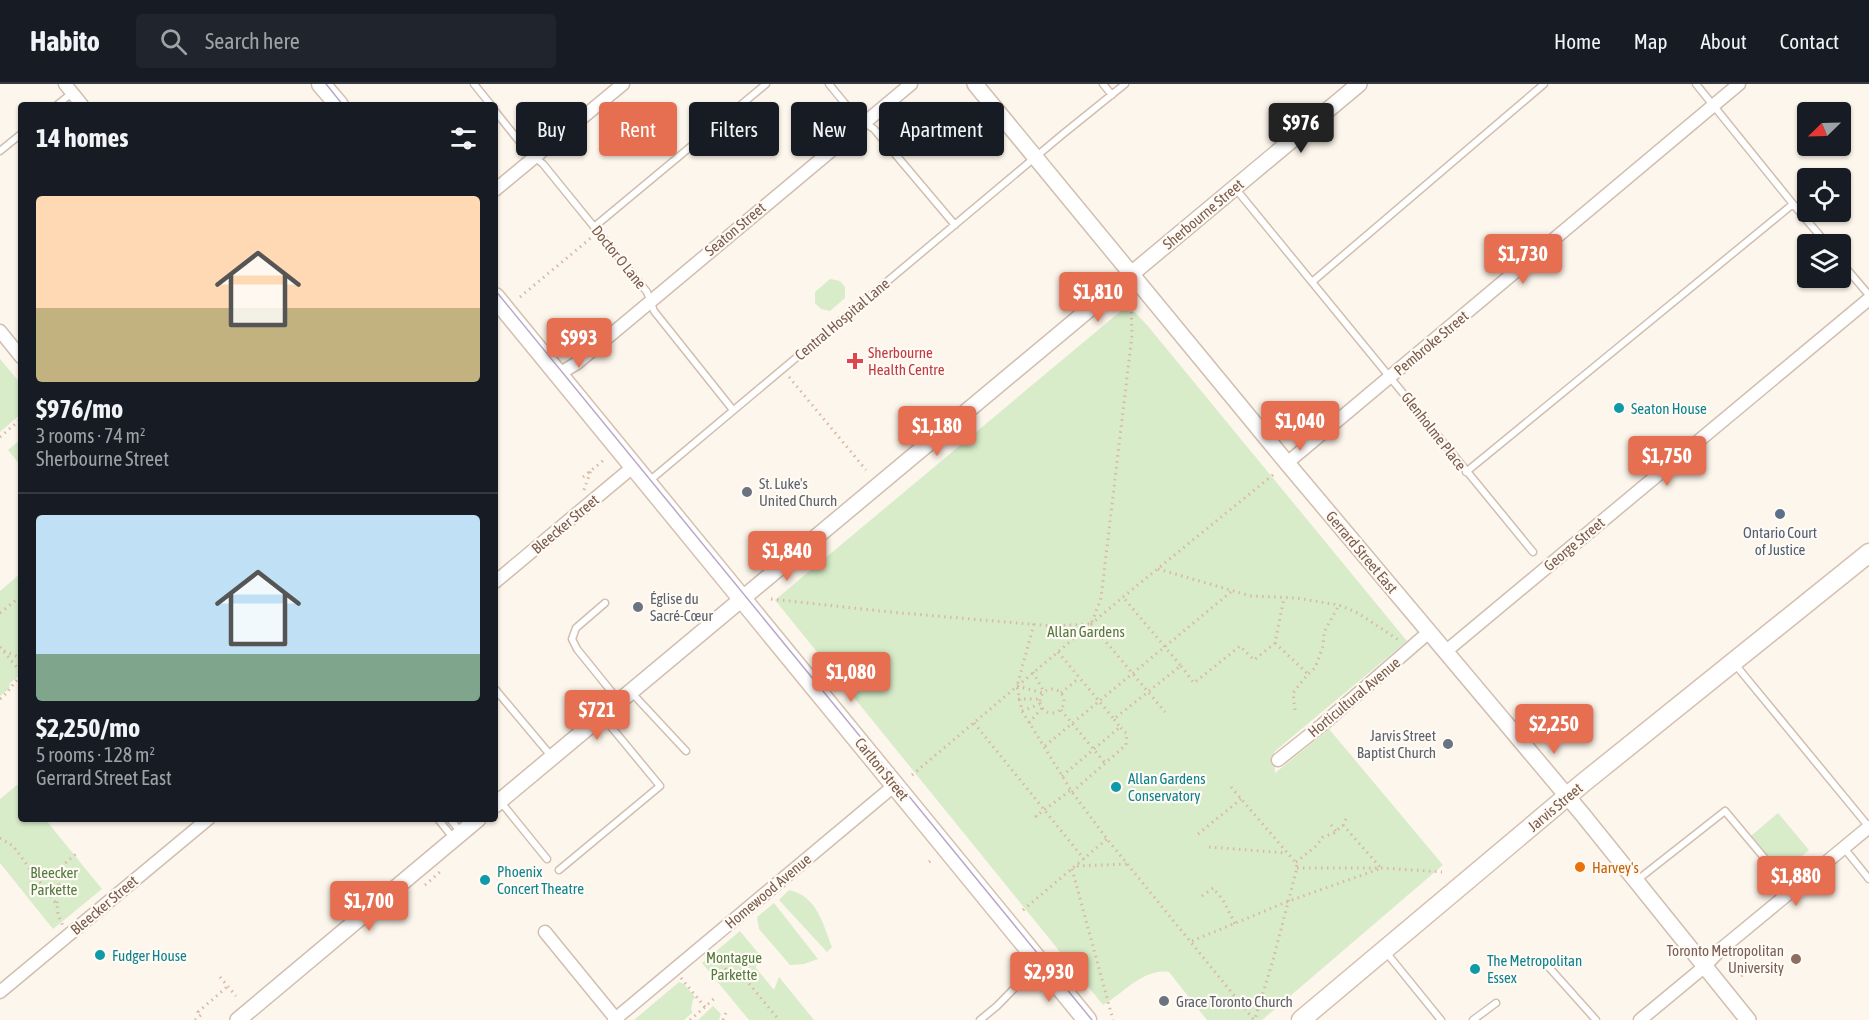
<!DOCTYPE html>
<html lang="en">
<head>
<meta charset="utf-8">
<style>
	:root { --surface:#171b24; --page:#20242c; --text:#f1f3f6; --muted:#9ea1a6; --line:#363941; --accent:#e76f51 }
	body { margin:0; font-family:"Asap Condensed",sans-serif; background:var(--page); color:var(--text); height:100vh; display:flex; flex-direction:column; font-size:22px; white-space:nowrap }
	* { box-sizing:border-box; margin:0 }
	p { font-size:20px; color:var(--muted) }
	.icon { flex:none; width:33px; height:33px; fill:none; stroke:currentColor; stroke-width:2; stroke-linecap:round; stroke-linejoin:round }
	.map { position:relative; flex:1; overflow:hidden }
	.drawer { position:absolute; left:18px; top:18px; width:480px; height:720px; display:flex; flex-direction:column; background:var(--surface); border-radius:6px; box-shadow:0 2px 4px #0004 }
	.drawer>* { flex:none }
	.guide { position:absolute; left:516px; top:18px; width:570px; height:54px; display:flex; gap:12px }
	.needle { width:39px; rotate:247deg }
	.buttons { position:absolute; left:1797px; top:18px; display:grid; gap:12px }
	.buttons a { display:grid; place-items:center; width:54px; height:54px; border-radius:6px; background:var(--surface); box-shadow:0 2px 4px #0004; font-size:30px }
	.price { position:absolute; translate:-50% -51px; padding:0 14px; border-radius:6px; background:var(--accent); color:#fff; font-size:20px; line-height:39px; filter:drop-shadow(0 2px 3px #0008) }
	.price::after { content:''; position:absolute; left:50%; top:36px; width:18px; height:14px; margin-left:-9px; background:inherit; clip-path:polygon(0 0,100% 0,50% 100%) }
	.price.selected { background:#222; color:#fff }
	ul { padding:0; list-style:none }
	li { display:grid; align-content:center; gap:12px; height:318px; padding:0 18px }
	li+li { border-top:2px solid var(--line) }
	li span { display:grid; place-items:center; height:186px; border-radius:6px; color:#555 }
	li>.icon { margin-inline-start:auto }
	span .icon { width:108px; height:108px; fill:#fffc; stroke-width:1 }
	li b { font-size:26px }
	h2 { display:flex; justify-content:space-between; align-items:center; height:72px; padding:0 18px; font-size:26px }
	.tag { padding:0 21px; border-radius:6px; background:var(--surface); box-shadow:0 2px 4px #0004; font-size:21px; line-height:54px }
	.tag.selected { background:var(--accent); color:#fff }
	header { display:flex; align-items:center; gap:36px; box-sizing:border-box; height:84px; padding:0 30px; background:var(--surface); border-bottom:2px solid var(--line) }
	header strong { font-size:28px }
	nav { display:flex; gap:33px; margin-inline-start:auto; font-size:21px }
	.search { width:420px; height:54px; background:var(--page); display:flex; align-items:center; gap:15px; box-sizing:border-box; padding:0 21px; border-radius:6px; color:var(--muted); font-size:22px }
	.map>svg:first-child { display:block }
</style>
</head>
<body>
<header>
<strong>Habito</strong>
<div class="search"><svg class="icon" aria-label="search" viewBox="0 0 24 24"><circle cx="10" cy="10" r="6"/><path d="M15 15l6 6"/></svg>Search here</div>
<nav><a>Home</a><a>Map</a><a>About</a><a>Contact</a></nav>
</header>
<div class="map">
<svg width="1869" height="936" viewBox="0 0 1869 936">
	<rect width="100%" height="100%" fill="#fdf6ec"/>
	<path fill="#d8ecc9" d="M830 195 840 197 845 203V214L830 227 821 225 815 219V208Z
		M1128 221 1147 241 1407 557 1274 668 1275 689 1329 645 1443 781 1262 936H1207L1169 888C1143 884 1123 910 1103 921L775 516Z
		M0 275 21 300V330L0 348Z
		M21 355V382L8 366Z
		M21 489V590L10 599 9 605 0 612V507Z
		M17 701 21 706V735H45L102 805 53 845 0 779V715Z
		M1778 729 1809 766 1782 789 1751 752Z
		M789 806C817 812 823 840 832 863L827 868 779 816Z
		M774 819 818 875 804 880 790 881 759 845 757 833Z
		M740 847 759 870 756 884 774 906 779 893 814 936H749L702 879Z
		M679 898 684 900 696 914 693 915 691 926 693 928 684 936H634Z
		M713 922 721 930 719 936H698Z"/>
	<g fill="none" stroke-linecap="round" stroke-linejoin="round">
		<g stroke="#d1beb0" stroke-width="9">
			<path id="service" d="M474 0 491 21
				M829 0 856 33 874 45 955 141
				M1103 0 1112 11
				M1696 0 1793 120
				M57 21 72 9
				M495 27 527 67 543 80 647 208 654 227 733 326
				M0 67 21 50
				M1235 104 1533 468
				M594 143 766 0
				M1840 177 1869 211
				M1312 198 1544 0
				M1466 388 1793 120 1827 160
				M648 398 1063 50 1125 0
				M605 519 576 544 572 555 577 565 619 617
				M1734 579 1869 743
				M495 605 552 673
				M631 608 686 667
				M500 717 547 775
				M438 735 454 755
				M450 735 461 748
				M1844 764 1869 795
				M559 786 660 702 603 633
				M1636 797 1725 727 1792 807
				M1385 867 1441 936
				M1546 880 1596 936
				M980 936 997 922 1038 880
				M1473 936 1496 919"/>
		</g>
		<g stroke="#d1beb0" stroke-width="15">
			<path id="minor" d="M65 0 82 21
				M495 106 623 0
				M0 247 21 273
				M559 290 577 279 911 0
				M1287 379 1739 0
				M495 498 634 382
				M1445 568 1869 215
				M1278 676 1322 641 1429 548
				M545 848 616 935
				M0 908 208 735
				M614 936 895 701
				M1640 936 1704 883 1720 866 1869 743"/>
		</g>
		<g stroke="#d1beb0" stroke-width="18">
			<path id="tertiary" d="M975 0 1287 379 1583 731 1748 936
				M495 721 1359 0
				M238 936 478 735"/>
		</g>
		<g stroke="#d6c0b0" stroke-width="21">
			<path id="secondary" d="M321 0 339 21
				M495 213 1087 936
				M1301 936 1583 699 1869 469"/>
		</g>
		<path stroke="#d9b8a5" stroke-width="3" stroke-dasharray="1.5 4.5" stroke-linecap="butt" d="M520 213 592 153
			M789 293 866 386
			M0 353 21 335
			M583 393 604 376
			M584 406 591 386
			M1158 485 1251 512 1296 514 1339 521 1358 529 1400 557
			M771 515 890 528 1052 542 1089 540
			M0 529 21 512
			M1092 538 1101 514 1132 251 1131 221
			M1034 540 1017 602 1022 627 1072 708 1107 755 1254 936
			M1091 540 1165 628
			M1275 559 1308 590
			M0 563 20 587
			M4 567 21 574
			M1058 568 1114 635 1178 584 1181 582 1123 513
			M1181 582 1194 599 1240 562 1254 576 1275 559 1284 514
			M1033 588 1044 608
			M1017 602 1043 609
			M1040 617a12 12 0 1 1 24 0a12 12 0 1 1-24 0Z
			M1061 609 1079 594
			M0 615C10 607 12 600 21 592
			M1018 615H1039
			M1061 626 1105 679
			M1295 626 1293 609 1308 590 1315 584 1323 562 1324 548 1339 521
			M1022 627 1040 620
			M974 639 1084 775
			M1029 639 1042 624
			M1045 662 1232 507
			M912 691 1123 513 1274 390
			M1062 692 1120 643 1114 635
			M1231 703 1296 779 1297 784 1273 876 1255 935
			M1072 708 1126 661 1127 650 1120 643
			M1037 733 1036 732 1071 706
			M1331 741 1336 747
			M1343 741 1380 783
			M1198 750 1241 715
			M0 754 13 762 57 821 58 831 63 842
			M1209 763 1286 769
			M929 778 932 776
			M1296 778 1316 762 1323 753 1334 749 1343 741 1347 733
			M1077 782 1127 780
			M1297 784H1382L1442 788
			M1072 785 1113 936
			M425 801 440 788
			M1202 812 1213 804 1223 816 1235 840
			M57 819 61 783 77 769
			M1023 826 1107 755
			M1192 857 1289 817 1382 784
			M714 870 732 893 747 897 779 936
			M1741 892 1748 887
			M220 893 236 912
			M681 894 705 923
			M195 936 201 931 198 928 228 902
			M690 936 716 913
			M723 936 727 926"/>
		<use href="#service" stroke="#fff" stroke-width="6"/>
		<use href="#minor" stroke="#fff" stroke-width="12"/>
		<use href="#tertiary" stroke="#fff" stroke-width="15"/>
		<use href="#secondary" stroke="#fff" stroke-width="18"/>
		<path stroke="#b9a8c9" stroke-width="1.5" d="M326 0 343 21
			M495 206 1092 936"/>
	</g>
	<path fill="#e0444e" stroke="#fffaf3" stroke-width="2" d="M852 268h6v6h6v6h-6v6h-6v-6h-6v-6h6z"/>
	<g fill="#0f9aa8" stroke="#fffaf3" stroke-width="2">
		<circle cx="1619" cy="324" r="6"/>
		<circle cx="1116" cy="703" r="6"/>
		<circle cx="485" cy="796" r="6"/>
		<circle cx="100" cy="871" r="6"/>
		<circle cx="1475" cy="885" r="6"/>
	</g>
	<g fill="#6b7280" stroke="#fffaf3" stroke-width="2">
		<circle cx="747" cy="408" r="6"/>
		<circle cx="638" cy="523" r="6"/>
		<circle cx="1448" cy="660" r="6"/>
		<circle cx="1164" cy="917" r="6"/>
	</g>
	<circle fill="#5c6f8a" stroke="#fffaf3" stroke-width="2" cx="1780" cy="430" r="6"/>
	<circle fill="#e8710a" stroke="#fffaf3" stroke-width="2" cx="1580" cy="783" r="6"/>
	<circle fill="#8d6e63" stroke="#fffaf3" stroke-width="2" cx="1796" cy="875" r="6"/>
	<g text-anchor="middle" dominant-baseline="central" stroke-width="4.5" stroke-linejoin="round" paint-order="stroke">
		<g font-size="15" fill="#7a5c4d" stroke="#fffaf3">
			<text transform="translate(1203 130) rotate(-40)">Sherbourne Street</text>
			<text transform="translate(735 145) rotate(-40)">Seaton Street</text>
			<text transform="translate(619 173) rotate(51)">Doctor O Lane</text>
			<text transform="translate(842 235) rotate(-40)">Central Hospital Lane</text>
			<text transform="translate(1431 259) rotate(-40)">Pembroke Street</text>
			<text transform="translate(1434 347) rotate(52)">Glenholme Place</text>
			<text transform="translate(565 440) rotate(-40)">Bleecker Street</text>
			<text transform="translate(1574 460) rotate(-40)">George Street</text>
			<text transform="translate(1362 468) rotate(50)">Gerrard Street East</text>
			<text transform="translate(1354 613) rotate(-40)">Horticultural Avenue</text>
			<text transform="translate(882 685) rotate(51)">Carlton Street</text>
			<text transform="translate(1555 723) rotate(-40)">Jarvis Street</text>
			<text transform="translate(768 807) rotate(-40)">Homewood Avenue</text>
			<text transform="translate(104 821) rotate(-40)">Bleecker Street</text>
		</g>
		<g font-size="15" fill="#be3a42" stroke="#fffaf3" text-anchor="start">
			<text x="868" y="268">Sherbourne<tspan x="868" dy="17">Health Centre</tspan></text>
		</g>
		<g font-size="15" fill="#0d838f" stroke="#fffaf3" text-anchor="start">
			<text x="1631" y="324">Seaton House</text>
			<text x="1128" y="694">Allan Gardens<tspan x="1128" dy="17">Conservatory</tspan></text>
			<text x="497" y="787">Phoenix<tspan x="497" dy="17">Concert Theatre</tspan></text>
			<text x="112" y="871">Fudger House</text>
			<text x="1487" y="876">The Metropolitan<tspan x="1487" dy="17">Essex</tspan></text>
		</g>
		<g font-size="15" fill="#5b616d" stroke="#fffaf3" text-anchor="start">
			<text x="759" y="399">St. Luke's<tspan x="759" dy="17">United Church</tspan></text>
			<text x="650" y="514">Église du<tspan x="650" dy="17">Sacré-Cœur</tspan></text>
			<text x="1436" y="651" text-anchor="end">Jarvis Street<tspan x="1436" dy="17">Baptist Church</tspan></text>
			<text x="1176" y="917">Grace Toronto Church</text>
		</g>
		<g font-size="15" fill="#4e5e75" stroke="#fffaf3">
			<text x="1780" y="448">Ontario Court<tspan x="1780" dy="17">of Justice</tspan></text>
		</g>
		<g font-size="15" fill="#537a41" stroke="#fffaf3">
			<text x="1086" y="547">Allan Gardens</text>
			<text x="54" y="788">Bleecker<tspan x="54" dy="17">Parkette</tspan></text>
			<text x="734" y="873">Montague<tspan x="734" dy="17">Parkette</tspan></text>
		</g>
		<g font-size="15" fill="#c56008" stroke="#fffaf3" text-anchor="start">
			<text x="1592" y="783">Harvey's</text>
		</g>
		<g font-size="15" fill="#785e54" stroke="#fffaf3" text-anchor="end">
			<text x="1784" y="866">Toronto Metropolitan<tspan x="1784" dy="17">University</tspan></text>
		</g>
	</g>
</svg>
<div class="buttons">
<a><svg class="needle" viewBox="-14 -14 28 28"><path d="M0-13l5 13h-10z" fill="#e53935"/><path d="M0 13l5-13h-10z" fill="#9ea1a6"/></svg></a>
<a><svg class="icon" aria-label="locate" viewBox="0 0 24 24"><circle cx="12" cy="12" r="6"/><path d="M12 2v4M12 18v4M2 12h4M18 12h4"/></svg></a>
<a><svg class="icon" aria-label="layers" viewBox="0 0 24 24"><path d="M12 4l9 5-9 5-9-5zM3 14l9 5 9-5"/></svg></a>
</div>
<b class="price selected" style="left:1301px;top:70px">$976</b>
<b class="price" style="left:1523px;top:201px">$1,730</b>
<b class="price" style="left:1098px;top:239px">$1,810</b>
<b class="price" style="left:579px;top:285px">$993</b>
<b class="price" style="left:1300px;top:368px">$1,040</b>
<b class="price" style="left:937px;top:373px">$1,180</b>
<b class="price" style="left:1667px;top:403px">$1,750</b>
<b class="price" style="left:787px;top:498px">$1,840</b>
<b class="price" style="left:851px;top:619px">$1,080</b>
<b class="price" style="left:597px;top:657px">$721</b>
<b class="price" style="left:1554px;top:671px">$2,250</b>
<b class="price" style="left:1796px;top:823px">$1,880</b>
<b class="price" style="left:369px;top:848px">$1,700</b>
<b class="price" style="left:1049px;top:919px">$2,930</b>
<div class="guide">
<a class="tag">Buy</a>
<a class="tag selected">Rent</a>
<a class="tag">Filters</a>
<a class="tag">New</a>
<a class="tag">Apartment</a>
</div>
<section class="drawer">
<h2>14 homes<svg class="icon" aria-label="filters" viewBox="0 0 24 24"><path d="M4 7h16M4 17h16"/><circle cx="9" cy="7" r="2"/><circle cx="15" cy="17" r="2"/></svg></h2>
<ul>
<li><span style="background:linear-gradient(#ffd9b3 60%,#c2b280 0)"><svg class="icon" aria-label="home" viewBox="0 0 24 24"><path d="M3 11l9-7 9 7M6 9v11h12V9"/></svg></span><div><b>$976/mo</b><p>3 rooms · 74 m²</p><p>Sherbourne Street</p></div></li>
<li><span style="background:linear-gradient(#bfe0f5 75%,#7fa58c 0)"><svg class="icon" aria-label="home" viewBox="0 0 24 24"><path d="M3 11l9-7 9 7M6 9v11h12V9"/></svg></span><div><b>$2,250/mo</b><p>5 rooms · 128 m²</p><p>Gerrard Street East</p></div></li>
</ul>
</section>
</div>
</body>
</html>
